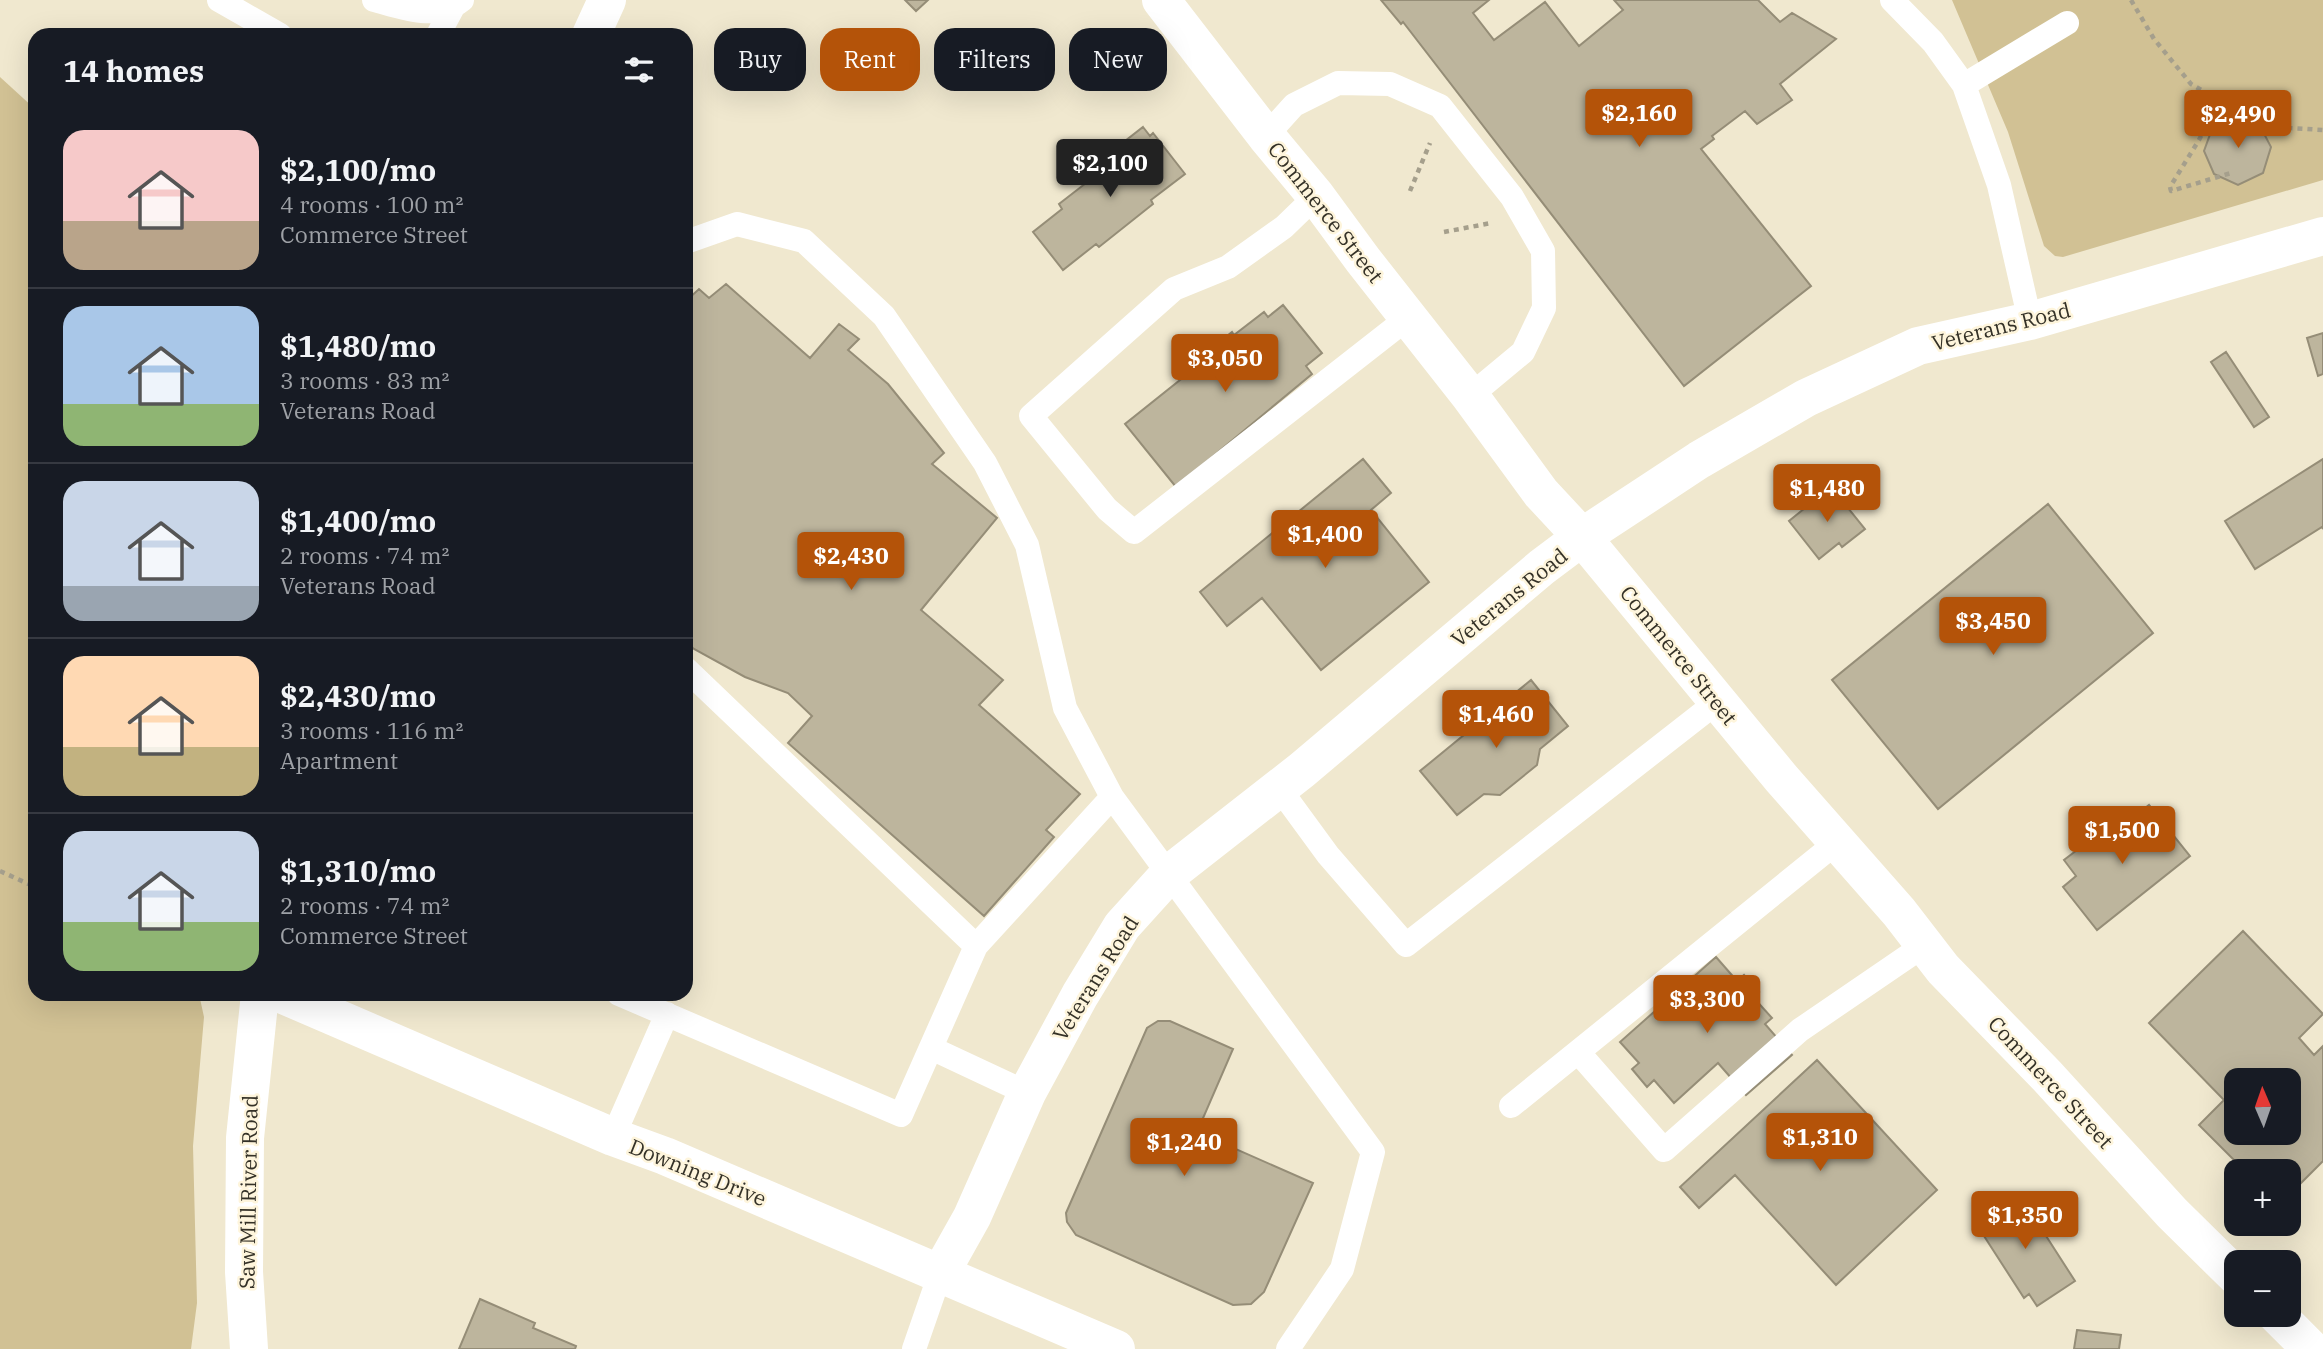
<!DOCTYPE html>
<html lang="en">
<head>
<meta charset="utf-8">
<style>
	:root { --surface:#171b24; --page:#242831; --text:#f1f3f6; --muted:#9ea1a6; --line:#363941; --accent:#b45309 }
	body { margin:0; font-family:"IBM Plex Serif",serif; background:var(--page); color:var(--text); height:100vh; display:flex; flex-direction:column; font-size:26px; white-space:nowrap }
	* { box-sizing:border-box; margin:0 }
	p { font-size:23px; color:var(--muted) }
	.icon { flex:none; width:38px; height:38px; fill:none; stroke:currentColor; stroke-width:2; stroke-linecap:round; stroke-linejoin:round }
	.map { position:relative; flex:1; overflow:hidden }
	.panel { position:absolute; left:28px; top:28px; width:665px; height:973px; display:flex; flex-direction:column; background:var(--surface); border-radius:21px; box-shadow:0 7px 28px #0002 }
	.panel>* { flex:none }
	.guide { position:absolute; left:714px; top:28px; width:665px; height:63px; display:flex; gap:14px }
	.needle { width:46px; rotate:358deg }
	.buttons { position:absolute; left:2224px; top:1068px; display:grid; gap:14px }
	.buttons a { display:grid; place-items:center; width:77px; height:77px; border-radius:14px; background:var(--surface); box-shadow:0 7px 28px #0002; font-size:35px }
	.price { position:absolute; translate:-50% -60px; padding:0 16px; border-radius:7px; background:var(--accent); color:#fff; font-size:23px; line-height:46px; filter:drop-shadow(0 2px 4px #0008) }
	.price::after { content:''; position:absolute; left:50%; top:42px; width:21px; height:16px; margin-left:-10px; background:inherit; clip-path:polygon(0 0,100% 0,50% 100%) }
	.price.current { background:#222; color:#fff }
	ul { padding:0; list-style:none }
	li { display:flex; align-items:center; gap:21px; height:175px; padding:0 35px }
	li+li { border-top:2px solid var(--line) }
	li span { display:grid; place-items:center; flex:none; width:196px; height:140px; border-radius:21px; color:#555 }
	li>.icon { margin-inline-start:auto }
	span .icon { width:84px; height:84px; fill:#fffc; stroke-width:1 }
	li b { font-size:30px }
	h2 { display:flex; justify-content:space-between; align-items:center; height:84px; padding:0 35px; font-size:30px }
	.tag { padding:0 24px; border-radius:21px; background:var(--surface); box-shadow:0 7px 28px #0002; font-size:24px; line-height:63px }
	.tag.current { background:var(--accent); color:#fff }
	.map>svg:first-child { display:block }
</style>
</head>
<body>
<div class="map">
<svg width="2323" height="1349" viewBox="0 0 2323 1349">
	<rect width="100%" height="100%" fill="#f0e8cf"/>
	<path fill="#d1c194" d="M1952 0H2323V180L2063 257 2055 256 2044 246 2008 132Z
		M0 77 35 109V994H199L204 1017 193 1146 197 1303 191 1349H0Z"/>
	<path fill="#bdb59d" stroke="#958d77" stroke-width="2" fill-rule="evenodd" d="M905 0H928L916 11Z
		M1381 0H1489L1473 13 1494 40 1545 2 1579 46 1623 10 1614 0H1758L1780 22 1792 13 1836 39 1780 84 1792 100 1757 124 1745 111 1712 136 1714 139 1701 149 1811 286 1684 386 1403 22 1401 24Z
		M2235 116 2259 124 2271 147 2263 173 2238 185 2214 174 2204 151 2212 129Z
		M1143 127 1150 136 1153 133 1185 174 1151 200 1153 204 1099 247 1096 244 1063 270 1033 232 1062 209 1059 204 1117 159 1119 161 1127 154 1120 145Z
		M726 284 810 358 839 324 859 339 848 350 888 384 944 453 932 464 997 518 921 610 1003 680 979 705 1080 794 1046 830 1054 837 984 916 788 743 812 716 788 693 745 677 694 649 686 642V301L699 289 709 298Z
		M1283 305 1322 353 1306 366 1312 374 1176 487 1125 424 1195 368 1192 364 1232 332 1234 335 1264 312 1268 317Z
		M2323 333V374L2318 376 2307 338Z
		M2226 352 2269 417 2254 427 2211 362Z
		M1363 459 1391 493 1371 510 1429 582 1321 670 1262 598 1227 626 1200 592Z
		M2323 459V529L2322 527 2255 569 2225 521Z
		M1831 487 1865 529 1842 547 1839 543 1819 559 1789 521Z
		M2048 504 2153 633 1938 809 1832 680Z
		M1531 680 1568 726 1540 749 1537 765 1500 795 1484 794 1457 815 1420 771Z
		M2149 805 2190 856 2097 930 2063 887 2076 876 2064 860 2098 834 2104 841Z
		M2243 931 2323 1014 2299 1038 2314 1055 2323 1046V1161L2289 1195V1171H2245L2199 1125 2224 1100 2149 1023ZM2236 1080H2289V1132H2236Z
		M1716 957 1737 981 1744 975 1759 992 1753 997 1772 1018 1765 1024 1792 1055 1746 1095 1718 1063 1674 1103 1654 1080 1647 1087 1632 1069 1639 1063 1620 1042Z
		M1158 1021H1170L1233 1049 1197 1132 1313 1183 1264 1292 1251 1304 1233 1305 1076 1235 1067 1222 1066 1213 1147 1028Z
		M1817 1060 1937 1190 1836 1285 1735 1175 1699 1208 1680 1187Z
		M2019 1194 2075 1281 2037 1306 2029 1294 2024 1298 1975 1222Z
		M480 1299 535 1323 533 1328 576 1346 575 1349H459Z
		M2077 1330 2121 1335 2119 1349H2074Z"/>
	<g fill="none" stroke-linecap="round" stroke-linejoin="round">
		<path stroke="#a59f8c" stroke-width="4.5" stroke-dasharray="5 5" stroke-linecap="butt" d="M2131 0 2154 39 2191 84 2239 112 2290 128 2323 130
			M2219 100 2199 140 2170 187 2171 191 2231 173
			M1410 191 1430 143
			M1444 232 1491 223
			M0 871 35 887"/>
		<path stroke="#fff" stroke-width="24" d="M219 0 280 35
			M374 0C404 8 436 21 462 0
			M1892 0 1933 42 1964 85 1999 185 2030 321
			M438 35 453 7
			M1964 85 2067 23
			M1266 136 1294 105 1338 83 1390 84 1440 106 1512 197 1543 251 1544 308 1523 352 1470 396
			M1316 196 1284 227 1228 267 1174 289 1031 416 1107 509 1134 532 1409 317
			M686 242 737 224 804 241 884 316 985 463 1027 545 1065 708 1112 797 1373 1152 1342 1269 1288 1349
			M686 669 976 946
			M1279 788 1328 855 1406 945 1717 702
			M619 994 901 1115 976 946 1112 797
			M931 1048 1027 1093
			M1578 1052 1664 1150 1800 1030 1923 946
			M1511 1106 1836 843
			M613 1137 667 1014
			M914 1349 940 1274"/>
		<path stroke="#fff" stroke-width="38" d="M281 994 613 1137 665 1156 1116 1349
			M940 1274 972 1217 1027 1093 1080 995 1122 926 1169 874 1302 770 1542 567 1582 537 1699 460 1806 398 1918 346 2030 321 2323 236"/>
		<path stroke="#fff" stroke-width="38" d="M1161 0 1266 136 1316 196 1363 260 1470 396 1541 493 1582 537 1781 778 1899 912 1943 969 2047 1076 2172 1213 2236 1276
			M2276 1314 2311 1349"/>
		<path stroke="#fff" stroke-width="38" d="M591 35 607 0
			M249 1349 244 1272 245 1138 260 994"/>
	</g>
	<g text-anchor="middle" dominant-baseline="central" stroke-width="5" stroke-linejoin="round" paint-order="stroke">
		<g font-size="21" fill="#343127" stroke="#fef5dc">
			<text transform="translate(1326 212) rotate(52)">Commerce Street</text>
			<text transform="translate(2001 326) rotate(-14)">Veterans Road</text>
			<text transform="translate(1509 597) rotate(-39)">Veterans Road</text>
			<text transform="translate(1679 655) rotate(51)">Commerce Street</text>
			<text transform="translate(1095 978) rotate(-58)">Veterans Road</text>
			<text transform="translate(2051 1082) rotate(47)">Commerce Street</text>
			<text transform="translate(698 1172) rotate(22)">Downing Drive</text>
			<text transform="translate(248 1192) rotate(-89)">Saw Mill River Road</text>
		</g>
	</g>
</svg>
<div class="buttons">
<a><svg class="needle" viewBox="-14 -14 28 28"><path d="M0-13l5 13h-10z" fill="#e53935"/><path d="M0 13l5-13h-10z" fill="#9ea1a6"/></svg></a>
<a>+</a>
<a>−</a>
</div>
<b class="price" style="left:1639px;top:149px">$2,160</b>
<b class="price" style="left:2238px;top:150px">$2,490</b>
<b class="price current" style="left:1110px;top:199px">$2,100</b>
<b class="price" style="left:1225px;top:394px">$3,050</b>
<b class="price" style="left:1827px;top:524px">$1,480</b>
<b class="price" style="left:1325px;top:570px">$1,400</b>
<b class="price" style="left:851px;top:592px">$2,430</b>
<b class="price" style="left:1993px;top:657px">$3,450</b>
<b class="price" style="left:1496px;top:750px">$1,460</b>
<b class="price" style="left:2122px;top:866px">$1,500</b>
<b class="price" style="left:1707px;top:1035px">$3,300</b>
<b class="price" style="left:1820px;top:1173px">$1,310</b>
<b class="price" style="left:1184px;top:1178px">$1,240</b>
<b class="price" style="left:2025px;top:1251px">$1,350</b>
<div class="guide">
<a class="tag">Buy</a>
<a class="tag current">Rent</a>
<a class="tag">Filters</a>
<a class="tag">New</a>
</div>
<section class="panel">
<h2>14 homes<svg class="icon" aria-label="filters" viewBox="0 0 24 24"><path d="M4 7h16M4 17h16"/><circle cx="9" cy="7" r="2"/><circle cx="15" cy="17" r="2"/></svg></h2>
<ul>
<li><span style="background:linear-gradient(#f6c9c9 65%,#b9a48a 0)"><svg class="icon" aria-label="home" viewBox="0 0 24 24"><path d="M3 11l9-7 9 7M6 9v11h12V9"/></svg></span><div><b>$2,100/mo</b><p>4 rooms · 100 m²</p><p>Commerce Street</p></div></li>
<li><span style="background:linear-gradient(#a9c7e8 70%,#8fb573 0)"><svg class="icon" aria-label="home" viewBox="0 0 24 24"><path d="M3 11l9-7 9 7M6 9v11h12V9"/></svg></span><div><b>$1,480/mo</b><p>3 rooms · 83 m²</p><p>Veterans Road</p></div></li>
<li><span style="background:linear-gradient(#c9d6e8 75%,#9aa5b1 0)"><svg class="icon" aria-label="home" viewBox="0 0 24 24"><path d="M3 11l9-7 9 7M6 9v11h12V9"/></svg></span><div><b>$1,400/mo</b><p>2 rooms · 74 m²</p><p>Veterans Road</p></div></li>
<li><span style="background:linear-gradient(#ffd9b3 65%,#c2b280 0)"><svg class="icon" aria-label="home" viewBox="0 0 24 24"><path d="M3 11l9-7 9 7M6 9v11h12V9"/></svg></span><div><b>$2,430/mo</b><p>3 rooms · 116 m²</p><p>Apartment</p></div></li>
<li><span style="background:linear-gradient(#c9d6e8 65%,#8fb573 0)"><svg class="icon" aria-label="home" viewBox="0 0 24 24"><path d="M3 11l9-7 9 7M6 9v11h12V9"/></svg></span><div><b>$1,310/mo</b><p>2 rooms · 74 m²</p><p>Commerce Street</p></div></li>
</ul>
</section>
</div>
</body>
</html>
